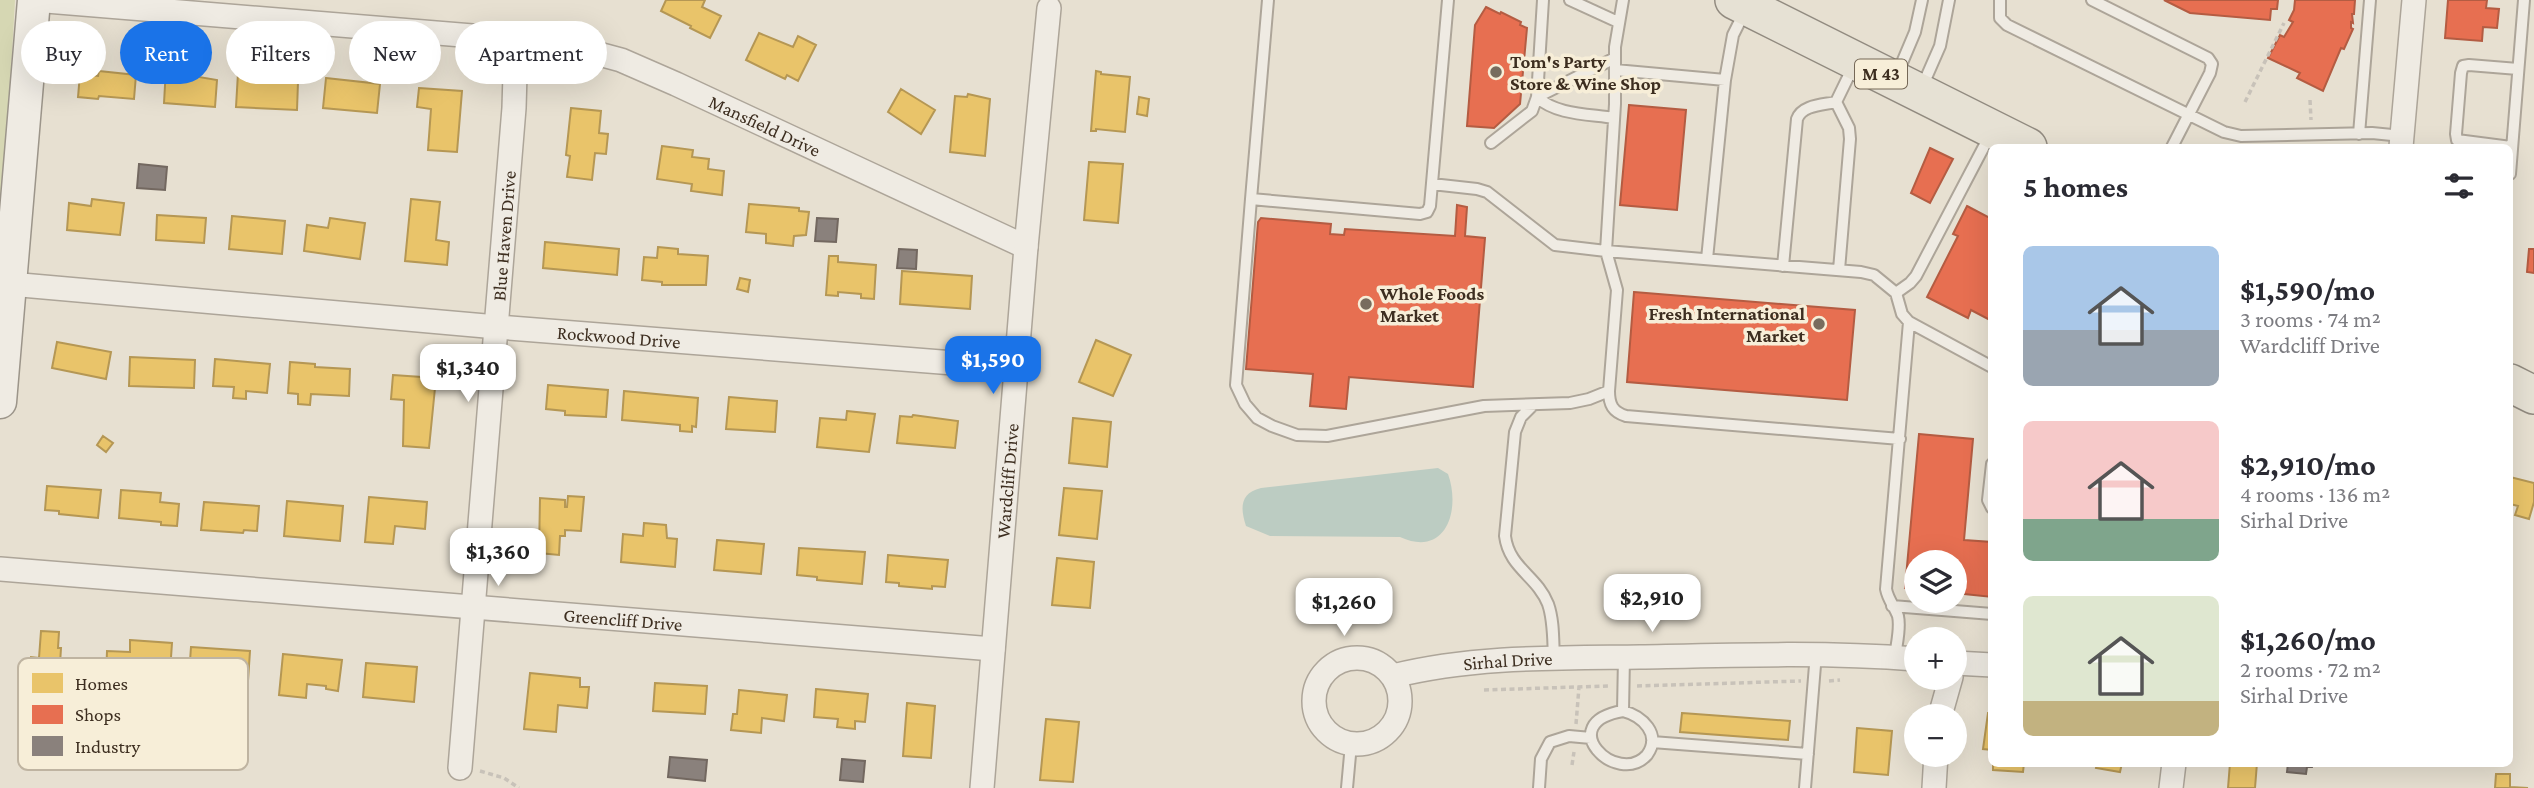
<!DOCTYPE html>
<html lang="en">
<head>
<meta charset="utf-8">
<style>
	:root { --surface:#fff; --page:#f7f7f7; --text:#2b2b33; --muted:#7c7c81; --accent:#1a73e8 }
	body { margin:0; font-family:"Crimson Pro",serif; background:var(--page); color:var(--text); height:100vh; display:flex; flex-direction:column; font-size:26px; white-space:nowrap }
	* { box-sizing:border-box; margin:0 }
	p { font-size:23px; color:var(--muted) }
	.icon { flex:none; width:38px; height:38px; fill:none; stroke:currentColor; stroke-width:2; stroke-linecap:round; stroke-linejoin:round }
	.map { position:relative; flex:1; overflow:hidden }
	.drawer { position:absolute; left:1988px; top:144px; width:525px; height:623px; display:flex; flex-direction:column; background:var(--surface); border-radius:10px; box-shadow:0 7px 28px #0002 }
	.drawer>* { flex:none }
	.banner { position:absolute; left:21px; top:21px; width:665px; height:63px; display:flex; gap:14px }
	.fabs { position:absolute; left:1904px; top:550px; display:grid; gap:14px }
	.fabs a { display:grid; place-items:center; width:63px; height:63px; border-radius:50%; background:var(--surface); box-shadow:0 7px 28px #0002; font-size:35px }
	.price { position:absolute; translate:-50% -60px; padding:0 16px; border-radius:14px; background:#fff; color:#222; font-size:23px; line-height:46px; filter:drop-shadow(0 2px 4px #0008) }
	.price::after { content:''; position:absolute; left:50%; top:42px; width:21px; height:16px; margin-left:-10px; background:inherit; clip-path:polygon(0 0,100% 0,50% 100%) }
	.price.current { background:var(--accent); color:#fff }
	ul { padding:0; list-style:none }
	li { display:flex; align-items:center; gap:21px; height:175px; padding:0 35px }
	li span { display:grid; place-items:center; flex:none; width:196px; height:140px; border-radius:10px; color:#555 }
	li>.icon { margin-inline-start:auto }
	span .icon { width:84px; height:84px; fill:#fffc; stroke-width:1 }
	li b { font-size:30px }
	h2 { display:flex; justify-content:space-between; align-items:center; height:84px; padding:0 35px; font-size:30px }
	.tag { padding:0 24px; border-radius:32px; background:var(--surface); box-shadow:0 7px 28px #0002; font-size:24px; line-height:63px }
	.tag.current { background:var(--accent); color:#fff }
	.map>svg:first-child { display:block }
</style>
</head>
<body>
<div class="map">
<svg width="2534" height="788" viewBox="0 0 2534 788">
	<rect width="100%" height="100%" fill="#e7e0d1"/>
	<path fill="#d6d7b3" d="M0 0H15L0 265Z"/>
	<path fill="#bcccc2" d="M1438 468 1448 474C1461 510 1446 558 1400 537L1270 536 1246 526C1240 508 1240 493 1261 488Z"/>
	<path fill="#e9c46a" stroke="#b59754" stroke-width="2" d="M666 0H705L702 7 721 16 710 38 690 28 691 26 661 11Z
		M759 33 793 47 798 36 816 45 798 81 787 75 785 79 746 60Z
		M166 68 187 69V75L217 80 215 107 164 103Z
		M99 71 136 75 134 99 99 96 98 99 78 97 80 74 98 76Z
		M1096 71 1101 72V74L1130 77 1125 132 1096 129V131H1091Z
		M238 73 255 74 254 80 298 82 297 110 236 107Z
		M326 78 380 84 377 113 323 108Z
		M419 88 462 91 457 152 428 150 431 109 417 107Z
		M901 89 935 110 921 134 888 112Z
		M968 94 990 99 985 156 950 152 955 96 967 97Z
		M1139 97 1149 99 1147 116 1137 114Z
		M571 108 601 111 599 133 608 134 606 154 595 153 592 180 567 177 570 156 566 155Z
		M662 146 693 150 692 157 709 159 708 169 724 171 722 195 691 191 692 184 657 179Z
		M1089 162 1123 164 1118 223 1084 220Z
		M92 199 124 203 120 235 67 230 69 203 91 206Z
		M411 199 440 202 436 240 449 242 447 265 405 261Z
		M749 204 799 208V211L809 212 806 235 794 236 793 246 766 243V234L746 232Z
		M157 215 206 218 204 243 156 240Z
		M232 216 285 221 282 254 229 249Z
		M330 218 365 223 360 259 304 251 307 225 328 228Z
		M545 242 619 249 617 275 543 268Z
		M658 247 678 249V254L708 256 706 285H662V282L642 280 644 257 657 258Z
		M829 256H838V262L876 265 874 299 861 298V294L838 292V296L826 295Z
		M902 271 972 276 970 309 900 304Z
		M740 278 750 280 748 292 737 289Z
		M1096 340 1131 355 1113 396 1079 382Z
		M57 342 111 352 106 379 52 368Z
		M130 357 195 360 194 388 129 386Z
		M215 359 270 364 267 393 246 391V399L233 398 234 387 213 386Z
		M290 362 315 364V367L350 369 349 396 311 394 310 405 298 404V394L288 393Z
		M393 375 436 378 429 448 403 446 404 400 391 399Z
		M548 385 608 390 606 417 565 415V411L546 409Z
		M624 391 698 398 696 427 692 426V432L680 431V425L622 420Z
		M729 397 777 401 775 432 726 429Z
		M847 411 875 414 869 452 817 447 820 418 846 420Z
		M913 415 958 421 955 448 897 443 900 416 912 417Z
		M1073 418 1111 422 1107 467 1069 463Z
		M103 436 113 443 106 452 97 445Z
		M2510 473V477L2534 483V502L2529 519 2515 515 2518 506 2510 504Z
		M47 486 101 490 98 518 59 514V511L45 510Z
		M1064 488 1102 491 1097 539 1059 535Z
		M121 490 161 493 160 502 179 504 177 526 161 525V522L119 518Z
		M568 496 584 497 581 531 565 530V536H560L559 555 539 553 540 498 565 500V507H567Z
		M369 497 427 502 425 529 395 526 393 544 365 542Z
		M287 501 343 506 340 541 284 536Z
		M204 502 259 506 257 531 244 530 243 533 201 530Z
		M644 523 666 525 667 538 677 539 675 567 621 562 623 534 643 536Z
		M717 540 764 544 761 574 714 570Z
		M799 548 865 552 862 584 817 580V577L797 575Z
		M888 555 948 560 945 587 932 586V589L899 586V583L886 582Z
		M1057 558 1094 562 1090 608 1052 605Z
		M41 631 59 632 58 648H61L59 680H55L54 698 28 696 31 657 39 658Z
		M130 640 172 643 170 672 157 671V681L106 677 107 651 130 652Z
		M191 647 250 651 248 681 222 679 221 695 200 693 201 676 189 675Z
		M283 654 342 660 338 691 326 689V686L307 684 306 698 279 695Z
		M366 663 417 667 414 702 363 697Z
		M530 673 580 678V687H589L587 708 558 705 556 732 524 729Z
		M655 683 707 686 705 714 653 711Z
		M816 689 868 694 865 722 855 721V729L837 727 838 719 814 717Z
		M739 690 787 695 784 721 762 718 761 733 731 730 733 714H737Z
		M907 703 935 706 931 758 903 756Z
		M1682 713 1790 721 1788 740 1680 732Z
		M1988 713H1992V750L1983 749Z
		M1046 719 1079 722 1073 782 1040 780Z
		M1857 728 1892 731 1888 775 1854 772Z
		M1993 763H2024L2023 772 1993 770Z
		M2097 763H2122L2120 772 2096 768Z
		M2230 763H2257L2255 788H2228Z
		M2496 774H2510V787L2528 788H2495Z"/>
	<path fill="#e76f51" stroke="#b45c42" stroke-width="2" d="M2164 0H2278L2277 9H2271L2270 20 2190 13Z
		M2295 0H2355L2354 14H2352L2353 23 2351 22V28L2353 29 2344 49 2341 48 2323 91 2297 78 2300 73 2268 58 2280 35 2284 37 2293 22 2289 20 2294 10Z
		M2448 0H2487L2486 8 2499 9 2497 28 2483 27 2482 41 2445 38Z
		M1486 7 1500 14 1501 12 1521 22 1520 25 1527 28 1520 104 1494 128 1467 126 1475 25Z
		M1629 105 1686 110 1677 210 1620 205Z
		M1930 148 1953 159 1930 203 1911 193Z
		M1457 205 1467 207 1465 236 1485 238 1473 387 1349 377 1346 409 1310 406 1313 374 1246 369 1258 222 1261 218 1331 224 1330 234 1344 235 1345 229 1455 236Z
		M1967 206 1992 219V321L1971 310 1968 318 1927 297 1958 236 1953 234Z
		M2529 249H2534V273L2527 272Z
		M1634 292 1855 310 1847 400 1627 382Z
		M1919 434 1973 439 1964 540 1992 542V597L1955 593V562H1916V589L1905 588Z"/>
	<path fill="#8a817c" stroke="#736860" stroke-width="2" d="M139 164 167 167 165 190 137 188Z
		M817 218 838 219 836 242 815 241Z
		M899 249 917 250 916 269 897 268Z
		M670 757 707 760 705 781 668 777Z
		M842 759 865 761 863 782 840 780Z
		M2288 763H2313L2312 767H2307L2306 774 2287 772Z"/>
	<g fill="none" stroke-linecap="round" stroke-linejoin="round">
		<g stroke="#ada599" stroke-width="14">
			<path id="lane" d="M1268 0 1251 199 1420 214 1427 212 1430 206 1448 0
				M1543 0 1537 97C1556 115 1589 114 1614 118
				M1570 0 1618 22
				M2000 0V18L2007 25 2224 132 2241 136 2372 133 2402 136
				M2092 0 2208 58 2212 64 2210 73 2172 147
				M1615 70 1725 80
				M1896 77 1915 32 1922 0
				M1922 87 1940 46 1949 0
				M1836 102 1849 128 1850 139 1839 270
				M2359 134 2370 0
				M1491 143 1532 111 1537 97 1615 58
				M2511 147 2457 140 2456 134 2461 73 2463 66 2469 65 2518 69
				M2510 174 2524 0
				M1432 184 1477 189 1487 192 1555 245 1606 251 1615 104V47L1623 0
				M1251 199 1236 385 1245 404 1257 418 1272 426 1297 435 1327 436 1484 406 1570 403 1589 399 1609 391
				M1707 259 1725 80 1733 35 1745 11
				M1783 266 1797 119C1802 105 1822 105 1836 102L1853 67
				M1896 293 1902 314 1909 322 1992 367
				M1532 406 1521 417 1515 432 1505 536C1509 568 1537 576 1548 604 1554 621 1553 641 1554 659
				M1900 439 1626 416C1613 412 1609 405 1609 391L1617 290 1606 251 1861 272 1874 275 1896 293 1910 283 1916 276 1990 135
				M1992 464 1988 500 1992 508
				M1892 606 1992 614
				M1895 658C1896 645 1901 629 1898 616 1895 607 1888 600 1886 589L1909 322
				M1623 711C1642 716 1662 734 1647 755 1617 788 1552 723 1623 711Z
				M1623 711 1624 657
				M1652 742 1808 754
				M1347 788 1351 744
				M1539 788 1541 759 1550 742 1569 736 1591 738
				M1805 788 1816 653"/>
		</g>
		<g stroke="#ada599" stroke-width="26">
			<g id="street">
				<path id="s1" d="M34 0 558 43 621 60 676 84 1026 247"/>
				<path d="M2401 147 2414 0"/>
				<path id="s2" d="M10 284 497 327 1017 368"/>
				<path id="s3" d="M0 569 993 649"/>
				<circle cx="1357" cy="701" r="43"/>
				<path d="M1955 663 1992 665"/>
				<path id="s4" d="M1393 676C1474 656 1557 658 1640 657 1733 655 1824 652 1916 659"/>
				<path d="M1940 716 1951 677"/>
				<path id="s5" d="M460 768 514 108 515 74 512 40"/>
				<path id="s6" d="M982 788 1026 247 1049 8"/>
				<path d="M1934 788 1936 754"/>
				<path d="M2171 788 2174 763"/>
			</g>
		</g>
		<g stroke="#9c958a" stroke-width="35">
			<path id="secondary" d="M0 402 34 0"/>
		</g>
		<g stroke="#928b80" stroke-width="40">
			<path id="primary" d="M1734 0 2028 147
				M2510 383 2534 395"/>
		</g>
		<path stroke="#c8c2b9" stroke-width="3.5" stroke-dasharray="5 3.5" stroke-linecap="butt" d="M2310 100 2311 120
			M2245 102 2284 23
			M1829 681 1840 680
			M1637 686 1801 681
			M1484 690 1608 686
			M1576 724 1579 687
			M1572 765 1574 752
			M480 771 504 778 519 788"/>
		<use href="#lane" stroke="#efebe3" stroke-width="10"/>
		<use href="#street" stroke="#efebe3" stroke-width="23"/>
		<use href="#secondary" stroke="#efebe3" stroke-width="32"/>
		<use href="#primary" stroke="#e6e1d4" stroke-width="37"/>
	</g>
	<g fill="#786c5e" stroke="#f7eed8" stroke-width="2.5">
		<circle cx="1496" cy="72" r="7"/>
		<circle cx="1366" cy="304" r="7"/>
		<circle cx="1819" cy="324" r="7"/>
	</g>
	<g text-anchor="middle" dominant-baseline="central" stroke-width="7" stroke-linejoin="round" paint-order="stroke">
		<rect fill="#f7eed8" stroke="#756857" stroke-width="2" x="1855" y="59.5" width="52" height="29" rx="5"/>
		<g font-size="18" font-weight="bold" fill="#3d2e20">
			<text x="1881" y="74">M 43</text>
		</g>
		<g font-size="19" font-weight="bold" fill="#3d2e20" stroke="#f7eed8" text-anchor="start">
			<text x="1510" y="61">Tom's Party<tspan x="1510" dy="22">Store &amp; Wine Shop</tspan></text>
			<text x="1380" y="293">Whole Foods<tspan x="1380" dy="22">Market</tspan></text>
			<text x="1805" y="313" text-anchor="end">Fresh International<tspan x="1805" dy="22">Market</tspan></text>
		</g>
		<g font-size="19" fill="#3d2e20" stroke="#f7eed8">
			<text stroke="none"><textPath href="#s1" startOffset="749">Mansfield Drive</textPath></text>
			<text stroke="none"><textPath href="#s5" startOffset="534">Blue Haven Drive</textPath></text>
			<text stroke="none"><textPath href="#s2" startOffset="611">Rockwood Drive</textPath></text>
			<text stroke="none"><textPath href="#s6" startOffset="308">Wardcliff Drive</textPath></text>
			<text stroke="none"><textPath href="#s3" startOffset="625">Greencliff Drive</textPath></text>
			<text stroke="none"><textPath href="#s4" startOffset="116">Sirhal Drive</textPath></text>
		</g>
	</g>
	<rect x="18" y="658" width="230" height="112" rx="10" fill="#f7eed8" stroke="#bfb4a1" stroke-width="2"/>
	<rect x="32" y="673" width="31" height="20" fill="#e9c46a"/>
	<rect x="32" y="705" width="31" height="19" fill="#e76f51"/>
	<rect x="32" y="736" width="31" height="20" fill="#8a817c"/>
	<g font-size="19" fill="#3d2e20">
		<text x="75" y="690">Homes</text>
		<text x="75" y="721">Shops</text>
		<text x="75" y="753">Industry</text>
	</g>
</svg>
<div class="fabs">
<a><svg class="icon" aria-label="layers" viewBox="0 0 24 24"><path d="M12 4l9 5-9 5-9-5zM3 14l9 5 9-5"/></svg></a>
<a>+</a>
<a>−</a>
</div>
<b class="price current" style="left:993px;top:396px">$1,590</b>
<b class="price" style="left:468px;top:404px">$1,340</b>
<b class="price" style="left:498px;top:588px">$1,360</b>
<b class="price" style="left:1652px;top:634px">$2,910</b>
<b class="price" style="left:1344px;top:638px">$1,260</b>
<div class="banner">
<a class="tag">Buy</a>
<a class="tag current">Rent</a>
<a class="tag">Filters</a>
<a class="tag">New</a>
<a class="tag">Apartment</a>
</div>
<section class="drawer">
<h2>5 homes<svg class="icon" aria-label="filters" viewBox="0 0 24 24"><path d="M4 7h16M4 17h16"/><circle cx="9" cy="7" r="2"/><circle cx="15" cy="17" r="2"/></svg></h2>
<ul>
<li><span style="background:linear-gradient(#a9c7e8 60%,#9aa5b1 0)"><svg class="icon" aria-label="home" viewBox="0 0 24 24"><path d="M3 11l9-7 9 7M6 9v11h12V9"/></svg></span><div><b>$1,590/mo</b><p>3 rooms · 74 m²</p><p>Wardcliff Drive</p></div></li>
<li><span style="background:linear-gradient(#f6c9c9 70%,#7fa58c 0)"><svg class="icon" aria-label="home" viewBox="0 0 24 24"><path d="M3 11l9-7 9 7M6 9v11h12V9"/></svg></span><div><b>$2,910/mo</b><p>4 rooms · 136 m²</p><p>Sirhal Drive</p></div></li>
<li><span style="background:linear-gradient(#dfe7d0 75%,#c2b280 0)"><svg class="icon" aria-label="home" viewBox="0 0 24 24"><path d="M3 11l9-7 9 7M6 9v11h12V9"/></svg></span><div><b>$1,260/mo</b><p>2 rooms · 72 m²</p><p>Sirhal Drive</p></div></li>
</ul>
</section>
</div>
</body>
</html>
